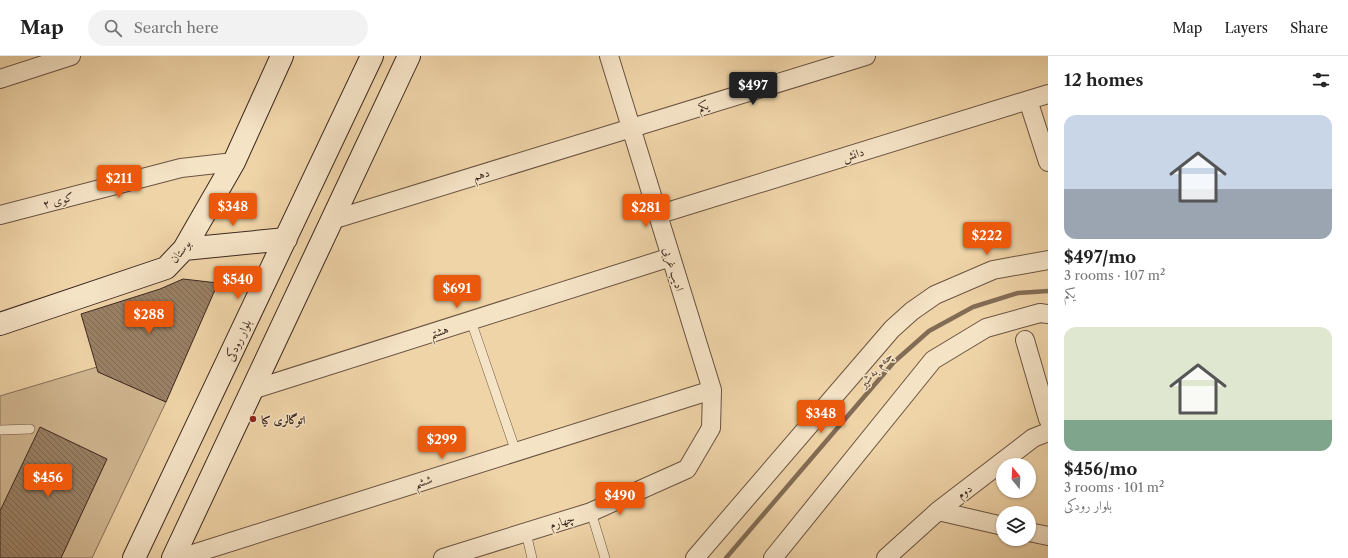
<!DOCTYPE html>
<html lang="en">
<head>
<meta charset="utf-8">
<style>
	:root { --surface:#fff; --page:#f2f2f2; --text:#222; --muted:#767676; --line:#e0e0e0; --accent:#ea580c }
	body { margin:0; font-family:"Libre Caslon Text",Amiri,serif; background:var(--page); color:var(--text); height:100vh; display:flex; flex-direction:column; font-size:15px; white-space:nowrap }
	* { box-sizing:border-box; margin:0 }
	p { font-size:13px; color:var(--muted) }
	.icon { flex:none; width:22px; height:22px; fill:none; stroke:currentColor; stroke-width:2; stroke-linecap:round; stroke-linejoin:round }
	.map { position:relative; flex:1; overflow:hidden }
	.drawer { display:flex; flex-direction:column; background:var(--surface); width:300px }
	.drawer>* { flex:none }
	.needle { width:26px; rotate:342deg }
	.buttons { position:absolute; left:996px; top:402px; display:grid; gap:8px }
	.buttons a { display:grid; place-items:center; width:40px; height:40px; border-radius:50%; background:var(--surface); box-shadow:0 1px 3px #0004; font-size:20px }
	.price { position:absolute; translate:-50% -34px; padding:0 9px; border-radius:4px; background:var(--accent); color:#fff; font-size:13px; line-height:26px; filter:drop-shadow(0 1px 2px #0008) }
	.price::after { content:''; position:absolute; left:50%; top:24px; width:12px; height:9px; margin-left:-6px; background:inherit; clip-path:polygon(0 0,100% 0,50% 100%) }
	.price.on { background:#222; color:#fff }
	ul { padding:0; list-style:none }
	li { display:grid; align-content:center; gap:8px; height:212px; padding:0 16px }
	li span { display:grid; place-items:center; height:124px; border-radius:12px; color:#555 }
	li>.icon { margin-inline-start:auto }
	span .icon { width:72px; height:72px; fill:#fffc; stroke-width:1 }
	li b { font-size:17px }
	h2 { display:flex; justify-content:space-between; align-items:center; height:48px; padding:0 16px; font-size:17px }
	header { display:flex; align-items:center; gap:24px; box-sizing:border-box; height:56px; padding:0 20px; background:var(--surface); border-bottom:1px solid var(--line) }
	header strong { font-size:19px }
	nav { display:flex; gap:22px; margin-inline-start:auto; font-size:14px }
	.search { width:280px; height:36px; background:var(--page); display:flex; align-items:center; gap:10px; box-sizing:border-box; padding:0 14px; border-radius:22px; color:var(--muted); font-size:15px }
	main { display:flex; flex:1; min-height:0 }
	.map>svg:first-child { display:block }
</style>
</head>
<body>
<header>
<strong>Map</strong>
<div class="search"><svg class="icon" aria-label="search" viewBox="0 0 24 24"><circle cx="10" cy="10" r="6"/><path d="M15 15l6 6"/></svg>Search here</div>
<nav><a>Map</a><a>Layers</a><a>Share</a></nav>
</header>
<main>
<div class="map">
<svg width="1048" height="502" viewBox="0 0 1048 502">
	<defs>
		<pattern id="building-back-hatch" width="6" height="6" patternUnits="userSpaceOnUse"><rect width="6" height="6" fill="#9a8166"/><path d="M-1 5l2 2M0 0l6 6M5-1l2 2" fill="none" stroke="#7f6a53"/></pattern>
	</defs>
	<rect width="100%" height="100%" fill="#efd4a8"/>
	<filter id="stains"><feTurbulence type="fractalNoise" baseFrequency=".005" numOctaves="4"/><feColorMatrix values="0 0 0 0 .2 0 0 0 0 .09 0 0 0 0 .02 0 0 0 .5 -.17"/></filter>
	<radialGradient id="worn" r=".72"><stop offset=".6" stop-color="#630" stop-opacity="0"/><stop offset="1" stop-color="#630" stop-opacity=".3"/></radialGradient>
	<path fill="#d1b791" stroke="#877058" d="M97 311 99 316 166 346 92 502H0V340Z"/>
	<g fill="none" stroke-linecap="round" stroke-linejoin="round">
		<path stroke="#836c55" stroke-width="4.5" d="M726 502 894 306 929 275 973 251 1018 237 1048 235"/>
	</g>
	<path fill="url(#building-back-hatch)" stroke="#3d281f" d="M183 223 218 227 166 346 98 316 81 258 160 233Z
		M40 371 107 403 61 502H0V455Z"/>
	<g fill="none" stroke-linecap="round" stroke-linejoin="round">
		<g stroke="#6a5341" stroke-width="10">
			<path id="lane" d="M471 265 516 396
				M0 374 30 373
				M591 456 605 502
				M526 477 532 502"/>
		</g>
		<g stroke="#6a5341" stroke-width="20">
			<path id="street" d="M0 23 71 0
				M1028 44 1048 106
				M0 159 181 112 234 106
				M657 159 1048 38
				M332 164 866 0
				M1025 284 1048 363
				M252 334 671 201
				M938 455 1003 470
				M1029 476 1048 480
				M180 502 712 334
				M443 502 591 456 687 413 711 372 712 334 609 0
				M695 502 892 273 912 255 935 239 993 214 1048 204
				M773 502 933 304 986 272 1040 257 1048 258
				M886 502 938 455 1033 382 1048 376"/>
		</g>
		<g stroke="#3d281f" stroke-width="24">
			<path id="secondary" d="M184 193 286 183
				M0 268 166 212 184 193 234 106 282 0
				M134 502 372 0
				M173 502 409 0"/>
		</g>
		<use href="#lane" stroke="#f5e3c6" stroke-width="9"/>
		<use href="#street" stroke="#f5e3c6" stroke-width="18"/>
		<use href="#secondary" stroke="#f5e3c6" stroke-width="22"/>
	</g>
	<circle fill="#8f2418" stroke="#f5e3c6" stroke-width="1.5" cx="253" cy="363" r="4"/>
	<g text-anchor="middle" dominant-baseline="central" stroke-width="3" stroke-linejoin="round" paint-order="stroke">
		<g font-size="12" fill="#3d281f" stroke="#f5e3c6">
			<text transform="translate(703 50) rotate(-17)">یکم</text>
			<text transform="translate(853 98) rotate(-17)">دانش</text>
			<text transform="translate(481 118) rotate(-17)">دهم</text>
			<text transform="translate(58 144) rotate(-15)">کوی ۲</text>
			<text transform="translate(180 195) rotate(-52)">بوستان</text>
			<text transform="translate(674 213) rotate(73)">ادیب غربی</text>
			<text transform="translate(439 275) rotate(-18)">هشتم</text>
			<text transform="translate(238 284) rotate(-65)">بلوار رودکی</text>
			<text transform="translate(423 425) rotate(-17)">ششم</text>
			<text transform="translate(964 435) rotate(-37)">دوم</text>
			<text transform="translate(562 465) rotate(-17)">چهارم</text>
		</g>
		<g font-size="12" font-weight="bold" fill="#3d281f" stroke="#f5e3c6" text-anchor="start">
			<text x="261" y="363">اتوگالری کیا</text>
		</g>
		<g font-size="13" font-style="italic" fill="#604a3a" stroke="#f5e3c6">
			<text transform="translate(875 313) rotate(-48)">چەم بەشیر</text>
		</g>
	</g>
	<rect width="100%" height="100%" filter="url(#stains)"/>
	<rect width="100%" height="100%" fill="url(#worn)"/>
</svg>
<div class="buttons">
<a><svg class="needle" viewBox="-14 -14 28 28"><path d="M0-13l5 13h-10z" fill="#e53935"/><path d="M0 13l5-13h-10z" fill="#767676"/></svg></a>
<a><svg class="icon" aria-label="layers" viewBox="0 0 24 24"><path d="M12 4l9 5-9 5-9-5zM3 14l9 5 9-5"/></svg></a>
</div>
<b class="price on" style="left:753px;top:50px">$497</b>
<b class="price" style="left:119px;top:143px">$211</b>
<b class="price" style="left:233px;top:171px">$348</b>
<b class="price" style="left:646px;top:172px">$281</b>
<b class="price" style="left:987px;top:200px">$222</b>
<b class="price" style="left:238px;top:244px">$540</b>
<b class="price" style="left:457px;top:253px">$691</b>
<b class="price" style="left:149px;top:279px">$288</b>
<b class="price" style="left:821px;top:378px">$348</b>
<b class="price" style="left:442px;top:404px">$299</b>
<b class="price" style="left:48px;top:442px">$456</b>
<b class="price" style="left:620px;top:460px">$490</b>
</div>
<section class="drawer">
<h2>12 homes<svg class="icon" aria-label="filters" viewBox="0 0 24 24"><path d="M4 7h16M4 17h16"/><circle cx="9" cy="7" r="2"/><circle cx="15" cy="17" r="2"/></svg></h2>
<ul>
<li><span style="background:linear-gradient(#c9d6e8 60%,#9aa5b1 0)"><svg class="icon" aria-label="home" viewBox="0 0 24 24"><path d="M3 11l9-7 9 7M6 9v11h12V9"/></svg></span><div><b>$497/mo</b><p>3 rooms · 107 m²</p><p>یکم</p></div></li>
<li><span style="background:linear-gradient(#dfe7d0 75%,#7fa58c 0)"><svg class="icon" aria-label="home" viewBox="0 0 24 24"><path d="M3 11l9-7 9 7M6 9v11h12V9"/></svg></span><div><b>$456/mo</b><p>3 rooms · 101 m²</p><p>بلوار رودکی</p></div></li>
</ul>
</section>
</main>
</body>
</html>
